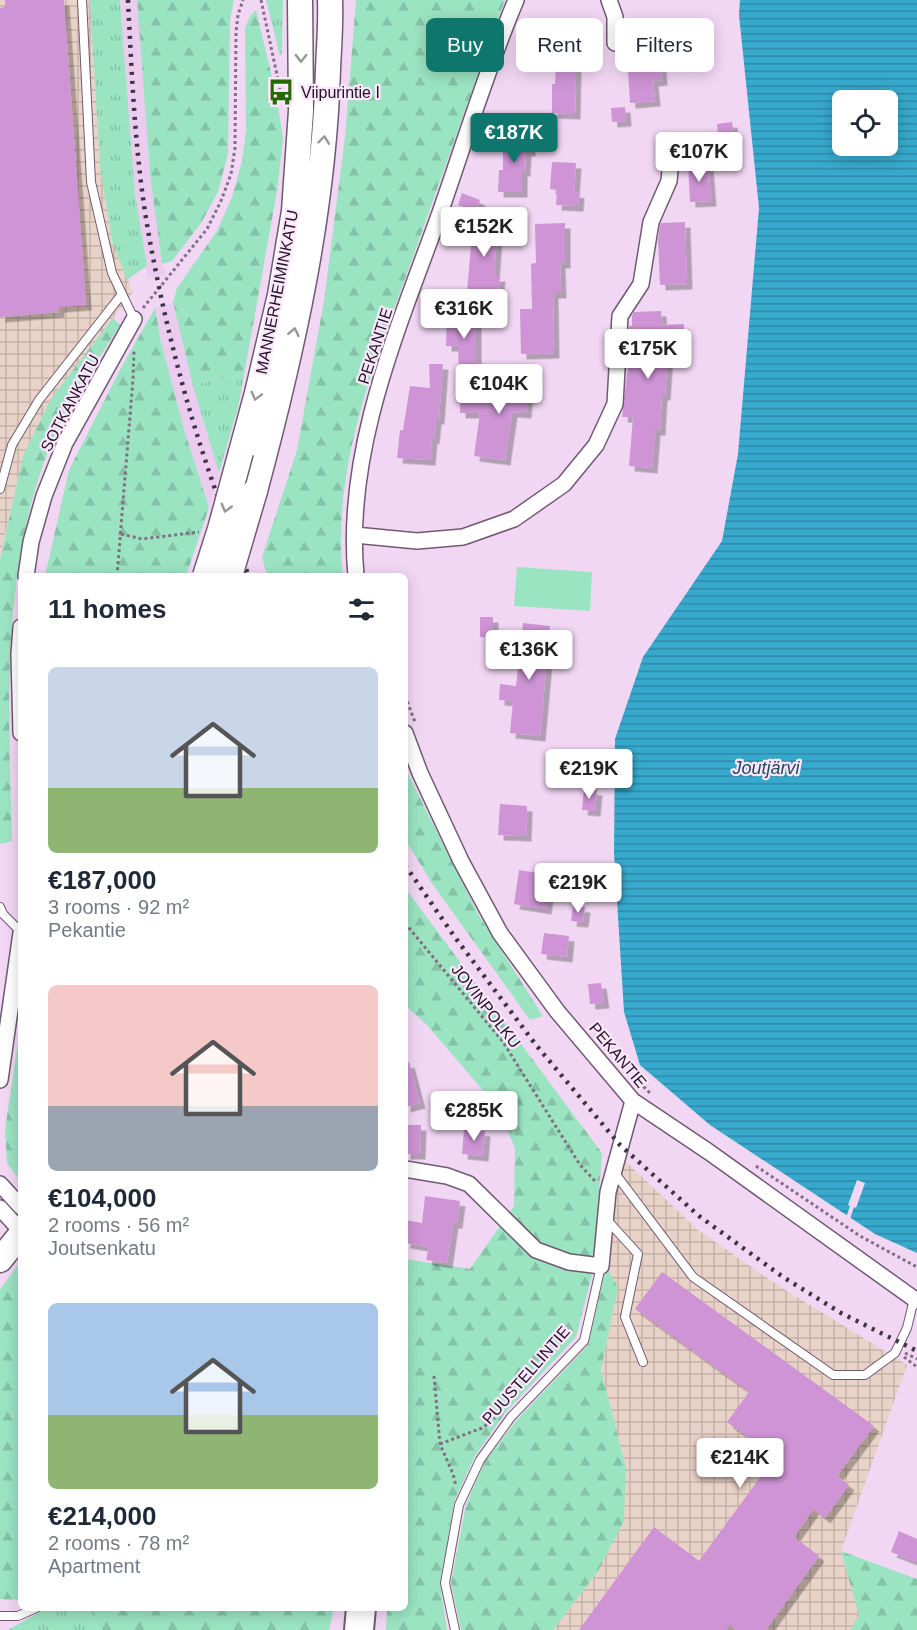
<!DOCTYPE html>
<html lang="en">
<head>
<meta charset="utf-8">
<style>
	:root { --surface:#fff; --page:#f6f6f7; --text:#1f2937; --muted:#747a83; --accent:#0f766e }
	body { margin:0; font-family:Arial,sans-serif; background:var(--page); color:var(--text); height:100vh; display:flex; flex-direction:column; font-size:22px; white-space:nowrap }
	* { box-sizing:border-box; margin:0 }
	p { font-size:20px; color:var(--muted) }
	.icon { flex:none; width:33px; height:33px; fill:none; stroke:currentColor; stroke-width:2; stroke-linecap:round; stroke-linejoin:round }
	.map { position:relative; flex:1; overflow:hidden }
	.panel { position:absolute; left:18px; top:573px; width:390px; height:1038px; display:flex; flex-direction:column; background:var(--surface); border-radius:9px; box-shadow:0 3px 15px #0003 }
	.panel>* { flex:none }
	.guide { position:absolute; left:426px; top:18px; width:400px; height:54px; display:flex; gap:12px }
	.controls { position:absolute; left:832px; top:90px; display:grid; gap:12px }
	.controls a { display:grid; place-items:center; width:66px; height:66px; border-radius:9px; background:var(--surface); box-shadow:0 3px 15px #0003; font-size:30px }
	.price { position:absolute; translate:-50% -51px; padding:0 14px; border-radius:6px; background:#fff; color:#222; font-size:20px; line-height:39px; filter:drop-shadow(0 2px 3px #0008) }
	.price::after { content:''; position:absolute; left:50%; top:36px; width:18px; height:14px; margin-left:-9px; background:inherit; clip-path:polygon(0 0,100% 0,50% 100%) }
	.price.active { background:var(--accent); color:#fff }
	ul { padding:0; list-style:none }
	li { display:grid; align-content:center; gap:12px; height:318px; padding:0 30px }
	li span { display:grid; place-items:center; height:186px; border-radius:9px; color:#555 }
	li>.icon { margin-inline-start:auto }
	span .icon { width:108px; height:108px; fill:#fffc; stroke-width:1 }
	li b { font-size:26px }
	h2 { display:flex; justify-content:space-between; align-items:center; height:72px; padding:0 30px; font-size:26px }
	.chip { padding:0 21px; border-radius:9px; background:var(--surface); box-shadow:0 3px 15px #0003; font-size:21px; line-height:54px }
	.chip.active { background:var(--accent); color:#fff }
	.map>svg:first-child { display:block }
</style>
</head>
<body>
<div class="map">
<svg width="917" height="1630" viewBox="0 0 917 1630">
	<defs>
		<pattern id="industrial-grid" width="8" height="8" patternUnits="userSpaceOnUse" patternTransform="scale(1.5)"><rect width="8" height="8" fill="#e9d2c7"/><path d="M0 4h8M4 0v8" fill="none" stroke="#c7b3aa"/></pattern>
		<pattern id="grass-tufts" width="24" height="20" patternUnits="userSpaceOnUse" patternTransform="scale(1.5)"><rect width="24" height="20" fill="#9be4c2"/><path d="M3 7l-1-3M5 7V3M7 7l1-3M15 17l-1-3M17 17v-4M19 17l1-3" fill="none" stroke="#85c3a6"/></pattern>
		<pattern id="forest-firs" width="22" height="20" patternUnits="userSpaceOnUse" patternTransform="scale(1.5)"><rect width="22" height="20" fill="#9be4c2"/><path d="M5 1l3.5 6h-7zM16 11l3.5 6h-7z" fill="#85c3a6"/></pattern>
		<pattern id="water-rules" width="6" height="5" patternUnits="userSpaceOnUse" patternTransform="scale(1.5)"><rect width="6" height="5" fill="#37a9cd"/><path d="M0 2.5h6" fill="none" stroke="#2e88a6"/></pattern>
		<filter id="shadow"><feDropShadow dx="5.5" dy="5.5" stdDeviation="0" flood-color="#0004"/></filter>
	</defs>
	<rect width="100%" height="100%" fill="#f2d7f4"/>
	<path fill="#ebcbef" d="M120 0H137L150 174 162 264 167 274 148 279 135 194Z
		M173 302 193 386 219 473 209 508 184 429 161 342 155 308Z"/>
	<path fill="url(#industrial-grid)" d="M0 0H90L100 167 112 241 133 292 51 399 23 456 0 557Z
		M624 1160 698 1230 779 1286 907 1365 841 1551 859 1615 850 1630H553L597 1573 626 1467 601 1370 618 1287 606 1267 613 1196Z"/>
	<path fill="url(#grass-tufts)" d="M90 0H120L135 194 147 266 127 280 112 241 100 167Z
		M266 0H283L282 52 280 56Z
		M245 370 238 407 219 473 193 386 211 380 239 377Z
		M43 1608H90L98 1630H8L36 1614Z"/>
	<path fill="url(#forest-firs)" d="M137 0H234L230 20 228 154 218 192 201 223 172 261 162 264 150 174Z
		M356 0H505C474 85 444 169 414 254 377 357 331 465 343 576H267L262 557 297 450 324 301 345 137Z
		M256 10 277 98 283 139 277 191 245 370 239 377 211 380 193 386 173 302 177 288 217 231 232 197 242 161 246 131 245 28 250 16Z
		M155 308 161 342 184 429 209 508 186 576H45L69 470 121 368Z
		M113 318 120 325C99 360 74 394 57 430 0 557 8 704 12 841L0 844V559L23 456 51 399Z
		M405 768 478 914 543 1016 530 1020 431 882 405 839Z
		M405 888 602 1153 593 1271 576 1337 505 1413 475 1456 454 1502 440 1583 447 1630H386L387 1608H405V1259L470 1269 514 1206 515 1148 498 1108 427 1025 405 1005Z
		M21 1021V1182L7 1163 5 1130Z
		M21 1260V1600L0 1599V1290Z
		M606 1267 618 1287 601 1370 626 1467 624 1521 597 1573 553 1630H461L451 1583 466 1505 484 1463 516 1421 588 1345Z
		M841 1551 917 1579V1630H850L859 1615Z
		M90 1608H334L329 1630H98Z"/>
	<path fill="#9be4c2" d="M517 567 592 572 590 611 514 606Z"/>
	<path fill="url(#water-rules)" fill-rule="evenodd" d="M740 0H917V1253L875 1234 710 1125 640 1065 624 1012 614 853 615 739 643 657 722 541 738 454 759 208 739 15ZM843 100H888V146H843Z"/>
	<path fill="#f2d7f4" d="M857 1180 865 1183 856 1208 854 1207 850 1219 846 1218 850 1206 848 1205Z"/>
	<path fill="#ce94d5" filter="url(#shadow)" d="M5 0H64L86 305 59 307V312L0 317V8L5 7Z
		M557 43 584 44 583 65 576 64 575 114 552 113V84H555Z
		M651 52 652 67 661 66 662 80 653 81 655 101 630 103 627 54Z
		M625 107 626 121 612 122 611 108Z
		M732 122 735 143 719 145 717 124Z
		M509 134H530V151H526L525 171H522V192H498L499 170H503V150L508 151Z
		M552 162 576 163 574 192 579 193 578 206 556 205 557 190 550 189Z
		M708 163 711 201 690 202 688 164Z
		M462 193 480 200 476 211 458 205Z
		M473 221 502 223 501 236H497L494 276H500L498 294 467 292Z
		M685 222 687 284 660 285 658 240 660 225 661 223Z
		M565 223V263H560L561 293H553L554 353 521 354 520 309H532L531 264 536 263 535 224Z
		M447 307H476V363L482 362 483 377 459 378 458 346H446Z
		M661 311 662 325 684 324 685 352 668 353 665 395H662L660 430H655L652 468 629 466 633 417H622L627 373H628L629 326H632V316L634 312Z
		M429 364H443L439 419H436L434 439 432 438 430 460 397 458 400 430H403L410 386 430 388Z
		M499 372 529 375 526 413 512 412 505 460 474 456 480 413H460V402L497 401Z
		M480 617H493V637H480Z
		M523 623 550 626 540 736 510 733 513 701 499 700 500 684 516 686Z
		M584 789 597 790 595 811 582 810Z
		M500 804 527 806 526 836 498 835Z
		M519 870 551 875 546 909 514 904Z
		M573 906 585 907 583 922 571 921Z
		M544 933 569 936 567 957 541 954Z
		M601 983 604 1003 590 1004 588 984Z
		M409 1062 420 1103 405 1107V1063Z
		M405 1125H421L420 1154H405Z
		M464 1129 485 1131 483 1156 462 1154Z
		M425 1196 460 1201 457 1223H453L447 1263 426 1260 429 1247 405 1243V1220L422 1223Z
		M662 1272 874 1426 837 1476 849 1485 825 1518 814 1509 794 1537 819 1556 766 1630H737L730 1625 726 1630H579L654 1527 699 1561 775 1457 727 1422 749 1392 635 1309Z
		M899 1531 917 1539V1562L891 1552Z"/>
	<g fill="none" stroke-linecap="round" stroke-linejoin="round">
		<g stroke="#705973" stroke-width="10">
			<path id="lane" d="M82 0 91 182 112 273 134 319
				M0 489 12 445 39 400 122 294
				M0 907 3 914 21 932
				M614 1172 693 1277 833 1375H865L895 1353 907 1328 914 1299
				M607 1220 638 1254 625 1317 643 1362
				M0 1616H18L36 1608
				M455 1630 445 1583 459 1505 480 1460 511 1417 584 1341 601 1266"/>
		</g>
		<g stroke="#705973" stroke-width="18">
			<path id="street" d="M609 0 615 17V43
				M355 535 417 541 463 537 514 519 564 484 596 445 615 404 620 316 641 284 651 222 669 181 672 148
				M26 576 31 542 44 496 65 443 134 319
				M356 576C344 449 399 327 441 210 465 141 487 69 516 0
				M21 627 19 654 21 733
				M405 733 420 773 461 861 500 933 557 1011 633 1101 709 1152 917 1301
				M0 1080 21 933
				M405 1169 447 1176 469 1184 536 1250 569 1262 601 1266 608 1192 633 1101
				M0 1184 21 1207
				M0 1208 21 1231"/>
		</g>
		<g stroke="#705973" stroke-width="27">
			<path id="primary" d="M241 452 257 393 280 295 294 211 301 111 300 0
				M255 491C292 353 324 212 328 69 329 46 331 23 330 0
				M0 1260 21 1234"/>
		</g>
		<g stroke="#705973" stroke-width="32">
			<path id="highway" d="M359 1630 361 1608"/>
		</g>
		<path stroke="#816f83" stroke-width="3" stroke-dasharray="3 3" stroke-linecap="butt" d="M261 0 280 89
			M143 308 207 229 221 201 231 174 235 148 236 32 238 15 243 0
			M121 534 142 539 199 532
			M117 576 133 379 134 351
			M405 696 415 722
			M405 923 503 1042 580 1165 595 1181
			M635 1078 652 1095
			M756 1166 860 1236 917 1267
			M905 1353 917 1359
			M904 1357 917 1367
			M434 1376 440 1444 453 1474 456 1486
			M440 1444 482 1428 495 1418"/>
		<use href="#lane" stroke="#fff" stroke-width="8"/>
		<use href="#street" stroke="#fff" stroke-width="15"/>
		<use href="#primary" stroke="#fff" stroke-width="24"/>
		<use href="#highway" stroke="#fff" stroke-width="28"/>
		<path stroke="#403441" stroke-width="4.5" stroke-dasharray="3 6" stroke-linecap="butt" d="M128 0C132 78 135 158 149 236 170 352 202 467 249 576
			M405 865 454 936 536 1045 620 1145 699 1216 783 1277 841 1313 917 1351"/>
		<g stroke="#705973" stroke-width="27" stroke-linecap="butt">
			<path id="primary-bridge" d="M205 576 220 529 241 452
				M230 576 255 491"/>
		</g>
		<use href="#primary-bridge" stroke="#fff" stroke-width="24"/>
	</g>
	<defs><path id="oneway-chevron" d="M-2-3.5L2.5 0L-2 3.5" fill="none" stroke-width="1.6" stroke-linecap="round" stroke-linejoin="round" transform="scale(1.5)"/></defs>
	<g stroke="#9a959a">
		<use href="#oneway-chevron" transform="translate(301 58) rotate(91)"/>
		<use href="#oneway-chevron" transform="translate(324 140) rotate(-83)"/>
		<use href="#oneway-chevron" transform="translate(294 332) rotate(-78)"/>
		<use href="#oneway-chevron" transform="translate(256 396) rotate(104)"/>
		<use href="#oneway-chevron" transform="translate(226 508) rotate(105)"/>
	</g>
	<defs>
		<g id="bus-bare" transform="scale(2.07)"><path d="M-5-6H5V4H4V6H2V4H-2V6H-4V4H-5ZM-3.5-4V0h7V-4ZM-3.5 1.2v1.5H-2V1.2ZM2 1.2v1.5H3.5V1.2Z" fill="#246900" stroke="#fce6fe" stroke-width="2.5" paint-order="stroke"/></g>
	</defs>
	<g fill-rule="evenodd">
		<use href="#bus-bare" x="281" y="92"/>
	</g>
	<g text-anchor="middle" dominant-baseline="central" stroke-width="4.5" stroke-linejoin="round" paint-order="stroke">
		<g font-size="16" fill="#1e141f" stroke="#fce6fe" text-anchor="start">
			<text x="301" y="92">Viipurintie I</text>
		</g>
		<g font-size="16" fill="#1e141f" stroke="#fce6fe">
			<text transform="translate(277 292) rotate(-79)">MANNERHEIMINKATU</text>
			<text transform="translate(375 346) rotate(-72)">PEKANTIE</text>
			<text transform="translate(70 403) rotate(-62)">SOTKANKATU</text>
			<text transform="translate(486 1006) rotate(52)">JOVINPOLKU</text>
			<text transform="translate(618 1055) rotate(50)">PEKANTIE</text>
			<text transform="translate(526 1375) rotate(-49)">PUUSTELLINTIE</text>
		</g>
		<g font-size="18" font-style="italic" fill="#1c4b5a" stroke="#fce6fe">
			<text x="766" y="768">Joutjärvi</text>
		</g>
	</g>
</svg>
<div class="controls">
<a><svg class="icon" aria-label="locate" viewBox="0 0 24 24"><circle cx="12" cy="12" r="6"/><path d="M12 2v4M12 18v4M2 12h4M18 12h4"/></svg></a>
</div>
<b class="price active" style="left:514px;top:164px">€187K</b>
<b class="price" style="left:699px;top:183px">€107K</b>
<b class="price" style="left:484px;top:258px">€152K</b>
<b class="price" style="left:464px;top:340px">€316K</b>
<b class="price" style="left:648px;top:380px">€175K</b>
<b class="price" style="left:499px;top:415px">€104K</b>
<b class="price" style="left:529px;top:681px">€136K</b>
<b class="price" style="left:589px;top:800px">€219K</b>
<b class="price" style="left:578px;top:914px">€219K</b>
<b class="price" style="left:474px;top:1142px">€285K</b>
<b class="price" style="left:740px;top:1489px">€214K</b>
<div class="guide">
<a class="chip active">Buy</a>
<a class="chip">Rent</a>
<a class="chip">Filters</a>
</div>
<section class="panel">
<h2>11 homes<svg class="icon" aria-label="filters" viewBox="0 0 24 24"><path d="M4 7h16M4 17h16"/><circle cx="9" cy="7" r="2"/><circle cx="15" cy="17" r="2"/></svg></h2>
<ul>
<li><span style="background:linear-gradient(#c9d6e8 65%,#8fb573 0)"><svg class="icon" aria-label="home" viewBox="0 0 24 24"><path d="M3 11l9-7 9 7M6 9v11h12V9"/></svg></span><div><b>€187,000</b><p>3 rooms · 92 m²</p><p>Pekantie</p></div></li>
<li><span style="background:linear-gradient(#f6c9c9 65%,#9aa5b1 0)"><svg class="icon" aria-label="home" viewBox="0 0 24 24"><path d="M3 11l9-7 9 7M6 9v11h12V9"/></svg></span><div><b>€104,000</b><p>2 rooms · 56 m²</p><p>Joutsenkatu</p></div></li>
<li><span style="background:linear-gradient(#a9c7e8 60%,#8fb573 0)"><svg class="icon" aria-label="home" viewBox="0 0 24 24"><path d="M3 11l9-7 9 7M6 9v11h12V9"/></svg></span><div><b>€214,000</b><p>2 rooms · 78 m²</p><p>Apartment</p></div></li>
</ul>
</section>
</div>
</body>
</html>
